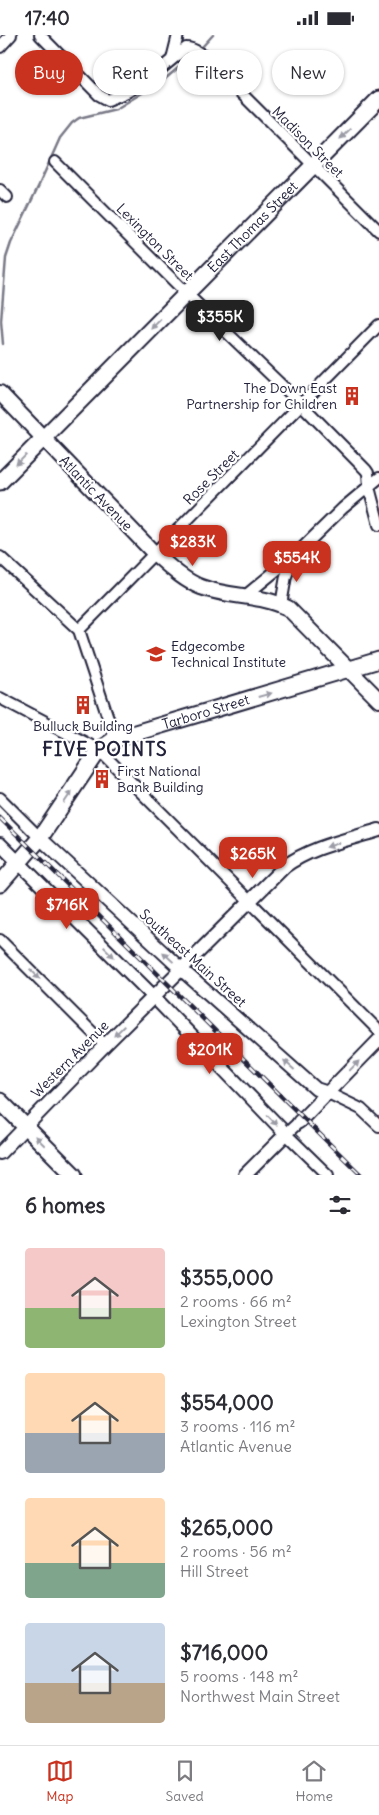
<!DOCTYPE html>
<html lang="en">
<head>
<meta charset="utf-8">
<style>
	:root { --surface:#fff; --page:#f2f2f3; --text:#2b2b33; --muted:#7c7c81; --line:#e1e1e2; --accent:#c8321e }
	body { margin:0; font-family:Delius,sans-serif; background:var(--page); color:var(--text); height:100vh; display:flex; flex-direction:column; font-size:19px; white-space:nowrap }
	* { box-sizing:border-box; margin:0 }
	p { font-size:16px; color:var(--muted) }
	.icon { flex:none; width:28px; height:28px; fill:none; stroke:currentColor; stroke-width:2; stroke-linecap:round; stroke-linejoin:round }
	.map { position:relative; height:1140px; overflow:hidden }
	.side { display:flex; flex-direction:column; background:var(--surface); flex:1 }
	.side>* { flex:none }
	.top-card { position:absolute; left:15px; top:15px; width:350px; height:45px; display:flex; gap:10px }
	.price { position:absolute; translate:-50% -42px; padding:0 11px; border-radius:10px; background:var(--accent); color:#fff; font-size:16px; line-height:32px; filter:drop-shadow(0 1px 2px #0008) }
	.price::after { content:''; position:absolute; left:50%; top:30px; width:15px; height:11px; margin-left:-8px; background:inherit; clip-path:polygon(0 0,100% 0,50% 100%) }
	.price.on { background:#222; color:#fff }
	ul { padding:0; list-style:none }
	li { display:flex; align-items:center; gap:15px; height:125px; padding:0 25px }
	li span { display:grid; place-items:center; flex:none; width:140px; height:100px; border-radius:5px; color:#555 }
	li>.icon { margin-inline-start:auto }
	span .icon { width:60px; height:60px; fill:#fffc; stroke-width:1 }
	li b { font-size:21px }
	h2 { display:flex; justify-content:space-between; align-items:center; height:60px; padding:0 25px; font-size:21px }
	.chip { padding:0 18px; border-radius:22px; background:var(--surface); box-shadow:0 1px 4px #0004; font-size:18px; line-height:45px }
	.chip.on { background:var(--accent); color:#fff }
	.status { display:flex; justify-content:space-between; align-items:center; height:35px; padding:0 25px; background:var(--surface); direction:ltr }
	.status svg { height:14px; fill:currentColor }
	.tabs { display:flex; justify-content:space-around; align-items:center; height:70px; border-top:1px solid var(--line); background:var(--surface); font-size:14px; color:var(--muted) }
	.tabs a { display:grid; justify-items:center; gap:2px }
	.tabs .on { color:var(--accent) }
	.map>svg:first-child { display:block }
</style>
</head>
<body>
<div class="status"><b>17:40</b><svg viewBox="0 0 49 12"><path d="M0 12V9h3v3zM5 12V6h3v6zM10 12V3h3v9zM15 12V0h3v12zM26 1h20v11H26zM47 4h2v5h-2z"/></svg></div>
<div class="map">
<svg width="379" height="1140" viewBox="0 0 379 1140">
	<rect width="100%" height="100%" fill="#fff"/>
	<filter id="ink" filterUnits="userSpaceOnUse"><feTurbulence type="fractalNoise" baseFrequency=".02" numOctaves="2"/><feDisplacementMap in="SourceGraphic" scale="10" xChannelSelector="R" yChannelSelector="G"/><feConvolveMatrix kernelMatrix="1 2 1 2 8 2 1 2 1" color-interpolation-filters="sRGB"/></filter>
	<g filter="url(#ink)">
		<g fill="none" stroke-linecap="round" stroke-linejoin="round">
			<path stroke="#7a7a88" stroke-width="2.5" d="M202 12 213 0
				M3 309 1 286 6 223 11 208 39 150 60 103 72 88 79 83 116 74 165 44 192 21"/>
			<g stroke="#22223b" stroke-width="14">
				<path id="minor" d="M40 0 99 60 108 65 127 57 146 46 186 13C197 13 206 24 214 31L379 196
					M0 12 11 0
					M172 24 178 0
					M55 127 186 258 302 370 366 435 368 438 369 452 379 490
					M0 155 7 162
					M0 522 79 595
					M245 561 295 520 343 473 379 443
					M281 570 286 541 294 523
					M0 663 99 715 379 996
					M115 704 79 595 379 290
					M0 763 40 803
					M0 905 105 1010
					M328 1058 361 1074 379 1091
					M299 1087 286 1099 328 1140"/>
			</g>
			<g stroke="#22223b" stroke-width="16">
				<path id="tertiary" d="M40 803 182 935 316 1054 328 1058
					M0 809 154 962 286 1099 245 1140
					M299 1087 379 1005
					M0 1118 105 1010 284 832C310 812 347 805 379 795"/>
			</g>
			<g stroke="#22223b" stroke-width="18">
				<path id="secondary" d="M0 358 154 518C169 531 183 545 201 552 230 563 260 559 288 573L379 665"/>
			</g>
			<g stroke="#22223b" stroke-width="19">
				<g id="primary">
					<path id="s1" d="M0 447 379 64"/>
					<path id="s2" d="M0 849 40 803 99 715 115 704 379 625"/>
					<path d="M0 1066 74 1140"/>
				</g>
			</g>
			<use href="#minor" stroke="#fff" stroke-width="10"/>
			<use href="#tertiary" stroke="#fff" stroke-width="12"/>
			<use href="#secondary" stroke="#fff" stroke-width="14"/>
			<use href="#primary" stroke="#fff" stroke-width="15"/>
			<g stroke="#22223b" stroke-width="4.5">
				<path id="rail" d="M0 783 361 1140"/>
			</g>
			<use href="#rail" stroke="#fff" stroke-width="2.5" stroke-dasharray="8" stroke-linecap="butt"/>
		</g>
		<defs><path id="oneway-solid" d="M-6-.8H1V-3.2L6.5 0L1 3.2V.8H-6Z" transform="scale(1.25)"/></defs>
		<g fill="#9c9ca7">
			<use href="#oneway-solid" transform="translate(345 99) rotate(135)"/>
			<use href="#oneway-solid" transform="translate(156 289) rotate(135)"/>
			<use href="#oneway-solid" transform="translate(21 425) rotate(135)"/>
			<use href="#oneway-solid" transform="translate(265 660) rotate(-16)"/>
			<use href="#oneway-solid" transform="translate(68 762) rotate(-56)"/>
			<use href="#oneway-solid" transform="translate(333 810) rotate(162)"/>
			<use href="#oneway-solid" transform="translate(109 917) rotate(45)"/>
			<use href="#oneway-solid" transform="translate(168 922) rotate(-137)"/>
			<use href="#oneway-solid" transform="translate(35 939) rotate(45)"/>
			<use href="#oneway-solid" transform="translate(119 996) rotate(135)"/>
			<use href="#oneway-solid" transform="translate(289 1030) rotate(-138)"/>
			<use href="#oneway-solid" transform="translate(354 1031) rotate(-46)"/>
			<use href="#oneway-solid" transform="translate(272 1085) rotate(46)"/>
			<use href="#oneway-solid" transform="translate(40 1106) rotate(-135)"/>
		</g>
	</g>
	<defs>
		<g id="building-bare" transform="scale(1.5)"><path d="M-4-6H4V6H1V3H-1V6H-4ZM-2.5-4.3h1.7v1.8h-1.7ZM.8-4.3h1.7v1.8H.8ZM-2.5-1h1.7V.8h-1.7ZM.8-1h1.7V.8H.8Z" fill="#c8321e" stroke="#fff" stroke-width="2.5" paint-order="stroke"/></g>
		<g id="school-bare" transform="scale(1.5)"><path d="M0-5L7-2L0 1L-7-2ZM-4 1L0 2.5L4 1V4Q0 6-4 4Z" fill="#c8321e" stroke="#fff" stroke-width="2.5" paint-order="stroke"/></g>
	</defs>
	<g fill-rule="evenodd">
		<use href="#building-bare" x="352" y="361"/>
		<use href="#school-bare" x="156" y="619"/>
		<use href="#building-bare" x="83" y="670"/>
		<use href="#building-bare" x="102" y="744"/>
	</g>
	<g text-anchor="middle" dominant-baseline="central" stroke-width="4.5" stroke-linejoin="round" paint-order="stroke">
		<g font-size="14" fill="#22223b" stroke="#fff">
			<text transform="translate(308 107) rotate(45)">Madison Street</text>
			<text stroke="none"><textPath href="#s1" startOffset="359">East Thomas Street</textPath></text>
			<text transform="translate(155 207) rotate(45)">Lexington Street</text>
			<text transform="translate(211 442) rotate(-45)">Rose Street</text>
			<text transform="translate(96 458) rotate(46)">Atlantic Avenue</text>
			<text stroke="none"><textPath href="#s2" startOffset="281">Tarboro Street</textPath></text>
			<text transform="translate(193 923) rotate(42)">Southeast Main Street</text>
			<text transform="translate(70 1024) rotate(-45)">Western Avenue</text>
		</g>
		<g font-size="14" fill="#22223b" stroke="#fff" text-anchor="start">
			<text x="337" y="353" text-anchor="end">The Down East<tspan x="337" dy="16">Partnership for Children</tspan></text>
			<text x="171" y="611">Edgecombe<tspan x="171" dy="16">Technical Institute</tspan></text>
			<text x="83" y="691" text-anchor="middle">Bulluck Building</text>
			<text x="117" y="736">First National<tspan x="117" dy="16">Bank Building</tspan></text>
		</g>
		<g font-size="19" font-weight="bold" letter-spacing="1" fill="#22223b" stroke="#fff">
			<text x="105" y="714">FIVE POINTS</text>
		</g>
	</g>
</svg>
<b class="price on" style="left:220px;top:307px">$355K</b>
<b class="price" style="left:193px;top:532px">$283K</b>
<b class="price" style="left:297px;top:548px">$554K</b>
<b class="price" style="left:253px;top:844px">$265K</b>
<b class="price" style="left:67px;top:895px">$716K</b>
<b class="price" style="left:210px;top:1040px">$201K</b>
<div class="top-card">
<a class="chip on">Buy</a>
<a class="chip">Rent</a>
<a class="chip">Filters</a>
<a class="chip">New</a>
</div>
</div>
<section class="side">
<h2>6 homes<svg class="icon" aria-label="filters" viewBox="0 0 24 24"><path d="M4 7h16M4 17h16"/><circle cx="9" cy="7" r="2"/><circle cx="15" cy="17" r="2"/></svg></h2>
<ul>
<li><span style="background:linear-gradient(#f6c9c9 60%,#8fb573 0)"><svg class="icon" aria-label="home" viewBox="0 0 24 24"><path d="M3 11l9-7 9 7M6 9v11h12V9"/></svg></span><div><b>$355,000</b><p>2 rooms · 66 m²</p><p>Lexington Street</p></div></li>
<li><span style="background:linear-gradient(#ffd9b3 60%,#9aa5b1 0)"><svg class="icon" aria-label="home" viewBox="0 0 24 24"><path d="M3 11l9-7 9 7M6 9v11h12V9"/></svg></span><div><b>$554,000</b><p>3 rooms · 116 m²</p><p>Atlantic Avenue</p></div></li>
<li><span style="background:linear-gradient(#ffd9b3 65%,#7fa58c 0)"><svg class="icon" aria-label="home" viewBox="0 0 24 24"><path d="M3 11l9-7 9 7M6 9v11h12V9"/></svg></span><div><b>$265,000</b><p>2 rooms · 56 m²</p><p>Hill Street</p></div></li>
<li><span style="background:linear-gradient(#c9d6e8 60%,#b9a48a 0)"><svg class="icon" aria-label="home" viewBox="0 0 24 24"><path d="M3 11l9-7 9 7M6 9v11h12V9"/></svg></span><div><b>$716,000</b><p>5 rooms · 148 m²</p><p>Northwest Main Street</p></div></li>
</ul>
</section>
<nav class="tabs">
<a class="on"><svg class="icon" aria-label="map" viewBox="0 0 24 24"><path d="M3 6l6-2 6 2 6-2v14l-6 2-6-2-6 2zM9 4v14M15 6v14"/></svg>Map</a>
<a><svg class="icon" aria-label="saved" viewBox="0 0 24 24"><path d="M7 4h10v16l-5-4-5 4z"/></svg>Saved</a>
<a><svg class="icon" aria-label="home" viewBox="0 0 24 24"><path d="M3 11l9-7 9 7M6 9v11h12V9"/></svg>Home</a>
</nav>
</body>
</html>
